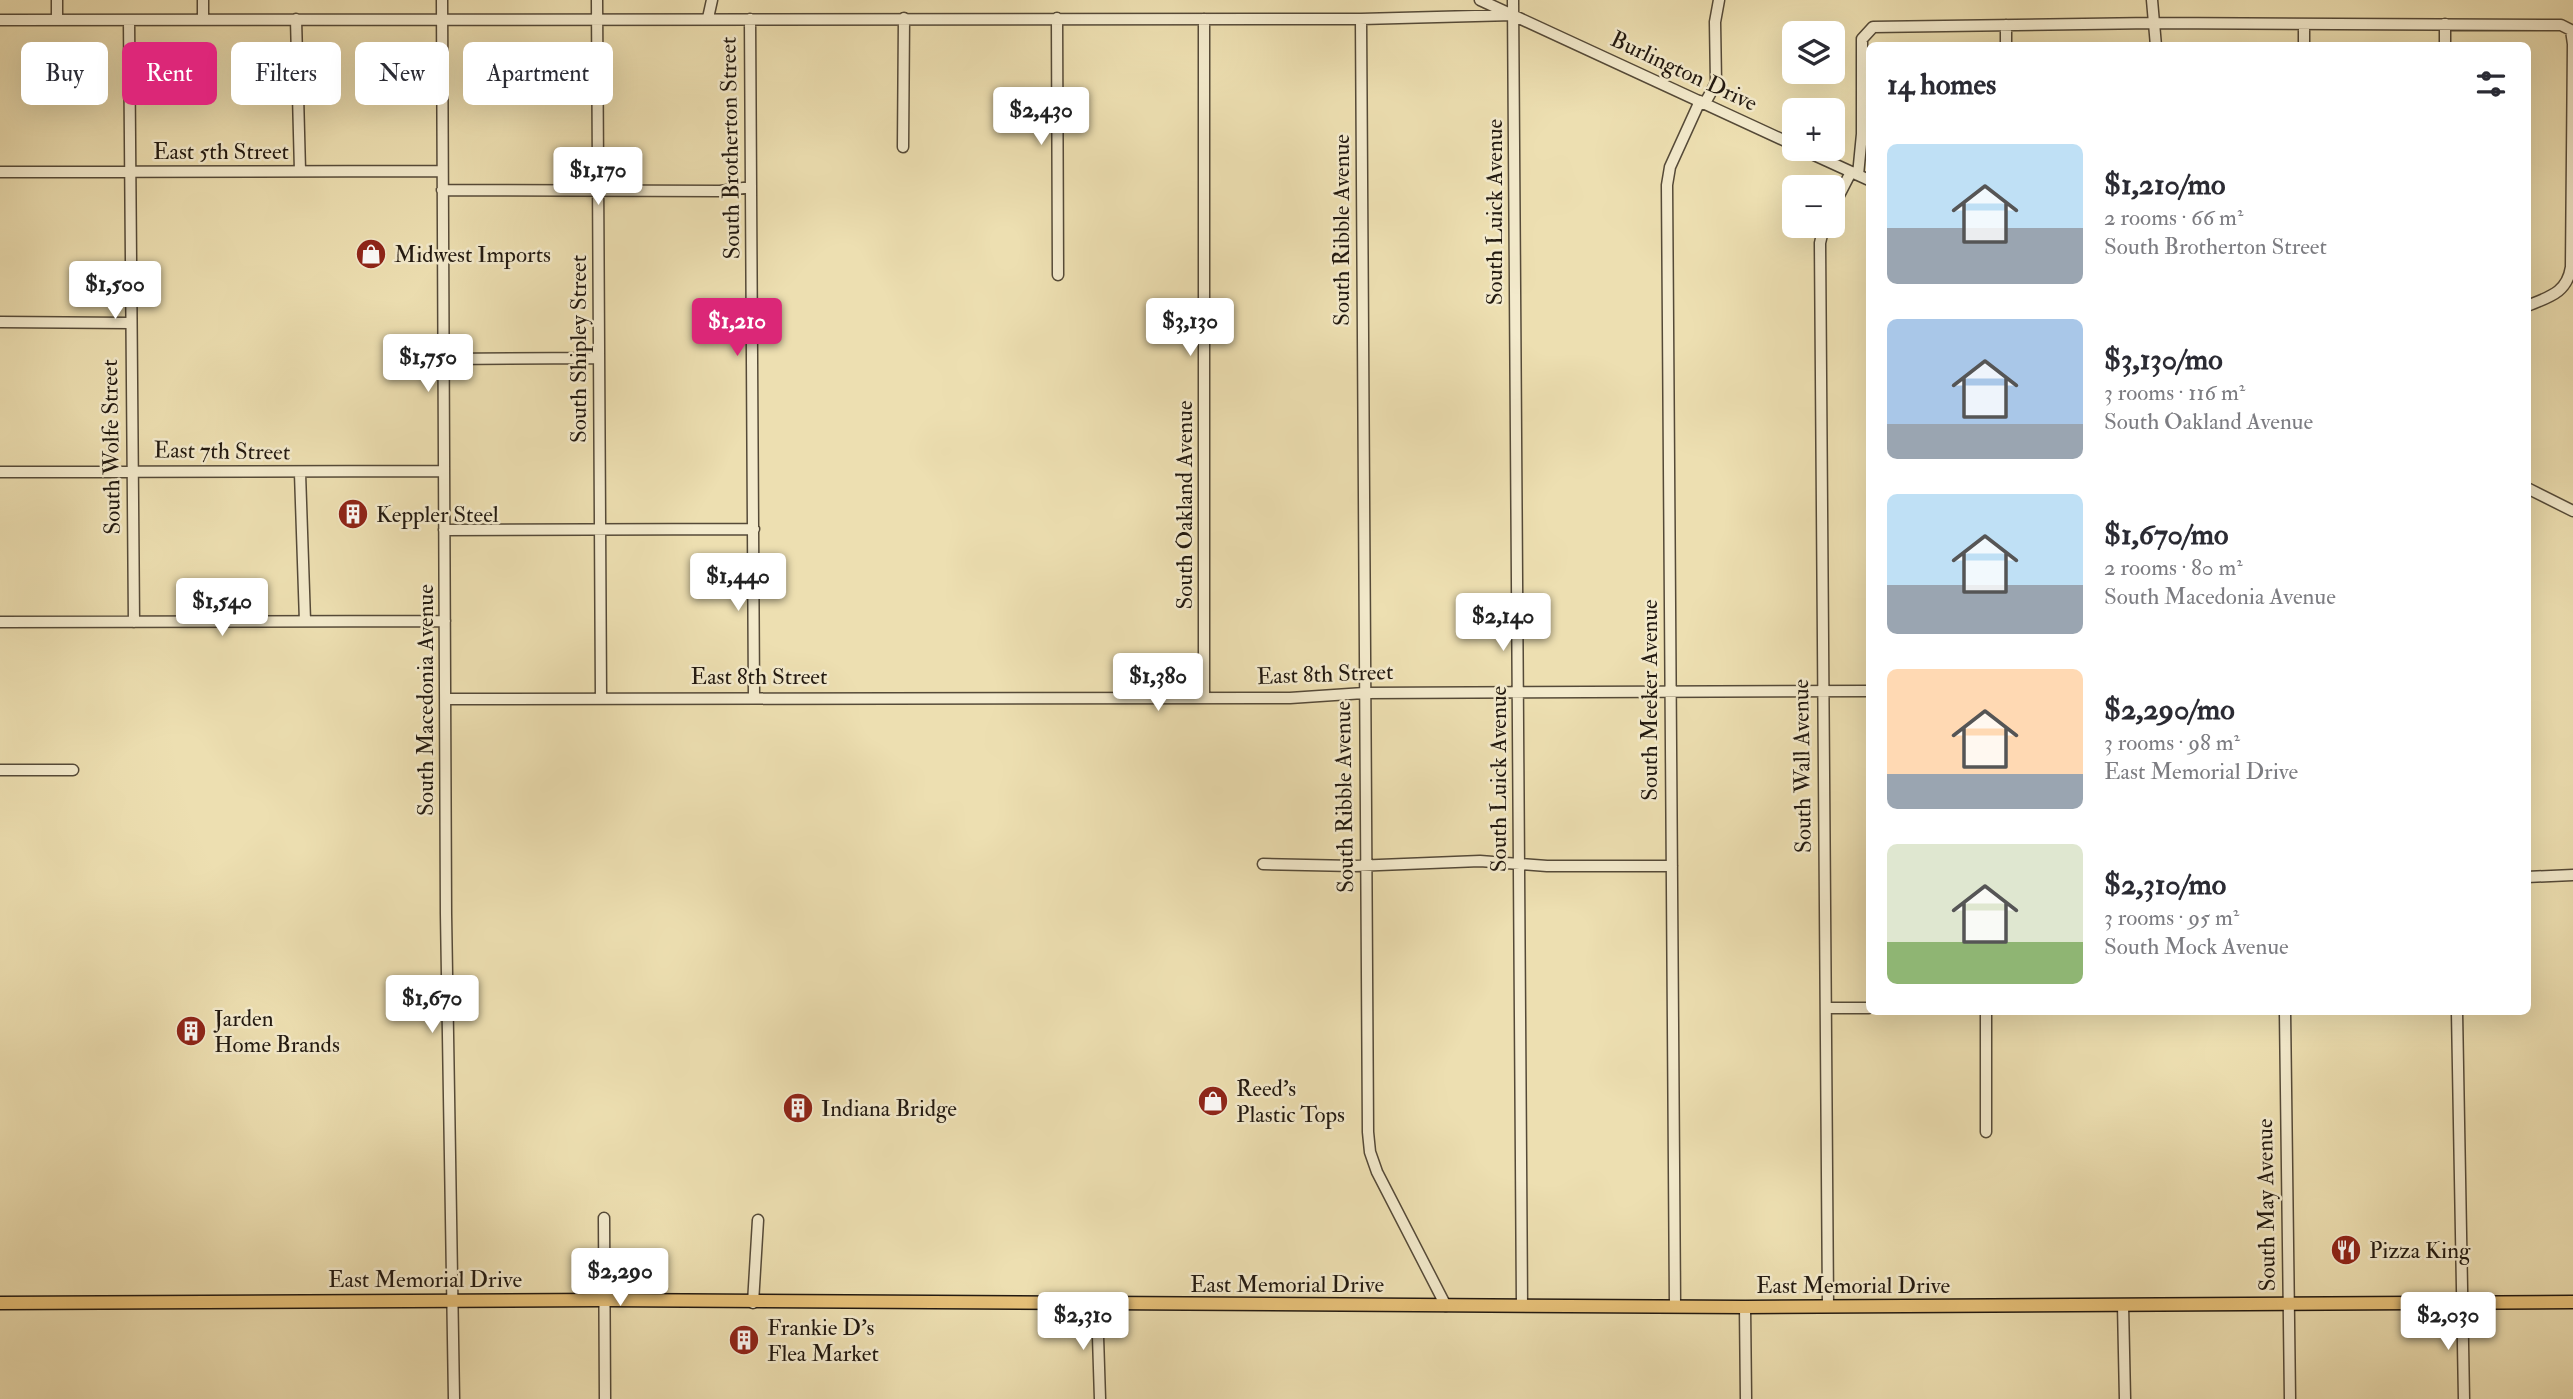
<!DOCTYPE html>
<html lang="en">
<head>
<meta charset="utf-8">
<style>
	:root { --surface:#fff; --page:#f7f7f7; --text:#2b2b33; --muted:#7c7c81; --accent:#db2777 }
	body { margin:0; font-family:"IM FELL Double Pica",serif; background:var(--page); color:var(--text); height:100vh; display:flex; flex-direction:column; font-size:26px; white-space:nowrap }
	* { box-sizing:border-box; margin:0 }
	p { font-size:23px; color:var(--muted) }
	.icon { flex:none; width:38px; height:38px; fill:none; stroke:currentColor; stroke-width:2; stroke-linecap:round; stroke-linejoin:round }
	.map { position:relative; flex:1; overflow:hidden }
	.panel { position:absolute; left:1866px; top:42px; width:665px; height:973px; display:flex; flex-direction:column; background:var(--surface); border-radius:10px; box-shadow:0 7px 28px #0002 }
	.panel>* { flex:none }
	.guide { position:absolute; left:21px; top:42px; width:665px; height:63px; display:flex; gap:14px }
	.controls { position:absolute; left:1782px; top:21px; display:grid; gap:14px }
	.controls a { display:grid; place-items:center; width:63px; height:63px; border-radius:10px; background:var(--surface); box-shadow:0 7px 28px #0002; font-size:35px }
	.price { position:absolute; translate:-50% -60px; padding:0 16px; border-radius:7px; background:#fff; color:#222; font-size:23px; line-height:46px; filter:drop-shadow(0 2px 4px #0008) }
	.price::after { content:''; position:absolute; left:50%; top:42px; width:21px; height:16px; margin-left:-10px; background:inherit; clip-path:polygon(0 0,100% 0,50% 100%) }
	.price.active { background:var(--accent); color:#fff }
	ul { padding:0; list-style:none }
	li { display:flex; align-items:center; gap:21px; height:175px; padding:0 21px }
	li span { display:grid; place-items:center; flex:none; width:196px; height:140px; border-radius:10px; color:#555 }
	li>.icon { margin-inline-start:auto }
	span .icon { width:84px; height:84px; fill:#fffc; stroke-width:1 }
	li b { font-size:30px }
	h2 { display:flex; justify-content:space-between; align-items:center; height:84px; padding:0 21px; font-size:30px }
	.chip { padding:0 24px; border-radius:10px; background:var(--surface); box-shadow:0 7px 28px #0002; font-size:24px; line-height:63px }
	.chip.active { background:var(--accent); color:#fff }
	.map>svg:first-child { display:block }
</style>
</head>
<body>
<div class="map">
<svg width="2573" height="1399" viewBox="0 0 2573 1399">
	<rect width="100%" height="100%" fill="#eddfb1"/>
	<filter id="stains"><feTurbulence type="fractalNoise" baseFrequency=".00286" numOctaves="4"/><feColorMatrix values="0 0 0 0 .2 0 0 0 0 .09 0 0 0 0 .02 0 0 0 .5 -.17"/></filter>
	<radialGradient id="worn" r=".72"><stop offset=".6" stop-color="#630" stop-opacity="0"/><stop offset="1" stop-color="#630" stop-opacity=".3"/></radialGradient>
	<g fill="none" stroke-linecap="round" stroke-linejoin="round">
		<g stroke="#554a38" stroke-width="13">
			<path id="minor" d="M57 0V20
				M203 0V19
				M442 0 446 914 454 1399
				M597 0 601 697
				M1480 0 1794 145
				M1513 0 1522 1306
				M2152 0 2156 46
				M708 18 712 0
				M1057 18 1058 275
				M296 19 300 171
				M750 19 754 697
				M1204 19V697
				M1361 19 1368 1132 1370 1152 1377 1172 1446 1306
				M0 20 1361 19 1513 15
				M129 20 134 622
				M2304 24V46
				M2445 24V46
				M2006 25V46
				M1705 103 1716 83 1715 22 1719 0
				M903 147 904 18
				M1801 149 1869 180
				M0 172 442 171
				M1858 175 1862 134V39L1873 27 2153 23 2561 25 2571 30 2573 44 2571 267C2567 293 2549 297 2527 306
				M442 190 720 191 751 187
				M1832 209 1851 172
				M1824 226 1820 243 1828 1306
				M0 322 131 323
				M444 359 599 358
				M0 472 444 471
				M300 473 305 621
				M2527 488 2573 511
				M444 530 754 529
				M0 622 445 621
				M446 699 1290 698 1364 693 1869 691
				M0 770H73
				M1263 864 1354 866 1480 861 1547 866H1672
				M2527 877 2573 875
				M1826 1008H1869
				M2285 1012 2290 1399
				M2457 1012 2464 1399
				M1986 1132V1012
				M604 1218 605 1399
				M753 1303 758 1220
				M1097 1305 1100 1399
				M2123 1305 2125 1399
				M1675 1306 1667 185 1670 167 1700 101
				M1745 1307 1746 1399"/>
		</g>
		<g stroke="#221910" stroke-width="15">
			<path id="major" d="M0 1303 605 1300 1745 1307 2573 1302"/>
		</g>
		<use href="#minor" stroke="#f3eacc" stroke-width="10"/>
		<use href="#major" stroke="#e6c078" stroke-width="12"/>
	</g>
	<defs>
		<g id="shop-disc" transform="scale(1.575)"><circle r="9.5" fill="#8f2418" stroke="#f3eacc"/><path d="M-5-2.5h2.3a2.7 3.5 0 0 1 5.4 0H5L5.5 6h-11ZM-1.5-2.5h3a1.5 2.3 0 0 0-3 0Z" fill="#fff"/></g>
		<g id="building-disc" transform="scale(1.575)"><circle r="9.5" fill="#8f2418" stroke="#f3eacc"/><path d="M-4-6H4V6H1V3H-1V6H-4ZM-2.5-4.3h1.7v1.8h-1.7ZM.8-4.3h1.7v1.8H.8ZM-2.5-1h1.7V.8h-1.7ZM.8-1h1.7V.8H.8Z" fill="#fff"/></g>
		<g id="restaurant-disc" transform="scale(1.575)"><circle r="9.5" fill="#8f2418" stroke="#f3eacc"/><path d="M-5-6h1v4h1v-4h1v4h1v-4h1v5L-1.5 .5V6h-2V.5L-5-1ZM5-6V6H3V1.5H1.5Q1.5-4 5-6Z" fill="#fff"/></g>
	</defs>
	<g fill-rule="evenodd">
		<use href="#shop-disc" x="371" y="254"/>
		<use href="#building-disc" x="353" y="514"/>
		<use href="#building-disc" x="191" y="1031"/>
		<use href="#shop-disc" x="1213" y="1101"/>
		<use href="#building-disc" x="798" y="1108"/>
		<use href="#restaurant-disc" x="2346" y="1250"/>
		<use href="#building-disc" x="744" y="1340"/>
	</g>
	<g text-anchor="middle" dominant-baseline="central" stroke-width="5" stroke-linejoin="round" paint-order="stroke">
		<g font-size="23" fill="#221910" stroke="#f3eacc">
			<text transform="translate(1684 71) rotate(25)">Burlington Drive</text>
			<text transform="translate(730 148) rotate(-91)">South Brotherton Street</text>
			<text x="221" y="151">East 5th Street</text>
			<text transform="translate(1494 212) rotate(-90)">South Luick Avenue</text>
			<text transform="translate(1341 230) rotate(-90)">South Ribble Avenue</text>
			<text transform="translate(578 349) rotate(-90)">South Shipley Street</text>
			<text transform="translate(111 447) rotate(-91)">South Wolfe Street</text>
			<text transform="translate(222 451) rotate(1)">East 7th Street</text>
			<text transform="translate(1184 505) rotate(-90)">South Oakland Avenue</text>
			<text transform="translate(1325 674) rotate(-2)">East 8th Street</text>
			<text x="759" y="676">East 8th Street</text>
			<text transform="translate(425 700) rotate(-90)">South Macedonia Avenue</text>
			<text transform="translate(1649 700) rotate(-90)">South Meeker Avenue</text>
			<text transform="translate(1802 766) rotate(-91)">South Wall Avenue</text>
			<text transform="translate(1498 779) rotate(-90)">South Luick Avenue</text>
			<text transform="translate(1344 797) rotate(-91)">South Ribble Avenue</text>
			<text transform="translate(2266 1205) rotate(-91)">South May Avenue</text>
			<text x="425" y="1279">East Memorial Drive</text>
			<text x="1287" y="1284">East Memorial Drive</text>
			<text x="1853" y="1285">East Memorial Drive</text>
		</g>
		<g font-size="23" fill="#221910" stroke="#f3eacc" text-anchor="start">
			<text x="394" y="254">Midwest Imports</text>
			<text x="376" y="514">Keppler Steel</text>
			<text x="214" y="1018">Jarden<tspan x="214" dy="26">Home Brands</tspan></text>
			<text x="1236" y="1088">Reed's<tspan x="1236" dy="26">Plastic Tops</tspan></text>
			<text x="821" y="1108">Indiana Bridge</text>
			<text x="2369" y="1250">Pizza King</text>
			<text x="767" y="1327">Frankie D's<tspan x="767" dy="26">Flea Market</tspan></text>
		</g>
	</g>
	<rect width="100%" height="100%" filter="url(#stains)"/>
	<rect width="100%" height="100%" fill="url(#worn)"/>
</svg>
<div class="controls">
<a><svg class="icon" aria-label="layers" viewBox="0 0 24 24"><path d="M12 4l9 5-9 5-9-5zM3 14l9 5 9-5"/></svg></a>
<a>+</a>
<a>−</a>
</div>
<b class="price" style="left:1041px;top:147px">$2,430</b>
<b class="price" style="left:598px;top:207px">$1,170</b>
<b class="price" style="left:115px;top:321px">$1,500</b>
<b class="price active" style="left:737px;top:358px">$1,210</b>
<b class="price" style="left:1190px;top:358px">$3,130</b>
<b class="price" style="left:428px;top:394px">$1,750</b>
<b class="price" style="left:738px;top:613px">$1,440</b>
<b class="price" style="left:222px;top:638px">$1,540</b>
<b class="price" style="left:1503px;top:653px">$2,140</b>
<b class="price" style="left:1158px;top:713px">$1,380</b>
<b class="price" style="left:432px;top:1035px">$1,670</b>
<b class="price" style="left:620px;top:1308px">$2,290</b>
<b class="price" style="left:1083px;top:1352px">$2,310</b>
<b class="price" style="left:2448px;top:1352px">$2,030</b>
<div class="guide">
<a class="chip">Buy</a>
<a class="chip active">Rent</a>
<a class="chip">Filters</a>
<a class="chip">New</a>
<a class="chip">Apartment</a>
</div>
<section class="panel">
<h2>14 homes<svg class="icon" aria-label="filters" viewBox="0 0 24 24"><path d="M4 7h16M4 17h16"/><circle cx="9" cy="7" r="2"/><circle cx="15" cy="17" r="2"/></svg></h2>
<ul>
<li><span style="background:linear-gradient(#bfe0f5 60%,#9aa5b1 0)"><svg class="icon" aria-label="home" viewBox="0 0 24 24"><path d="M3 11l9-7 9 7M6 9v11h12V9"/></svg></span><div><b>$1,210/mo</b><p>2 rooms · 66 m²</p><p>South Brotherton Street</p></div></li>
<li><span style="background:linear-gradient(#a9c7e8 75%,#9aa5b1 0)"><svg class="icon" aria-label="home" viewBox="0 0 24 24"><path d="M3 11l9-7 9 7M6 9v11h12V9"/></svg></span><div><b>$3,130/mo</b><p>3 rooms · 116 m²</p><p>South Oakland Avenue</p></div></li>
<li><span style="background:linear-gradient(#bfe0f5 65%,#9aa5b1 0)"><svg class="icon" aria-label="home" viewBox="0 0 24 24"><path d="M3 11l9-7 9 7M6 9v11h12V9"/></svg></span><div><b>$1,670/mo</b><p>2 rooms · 80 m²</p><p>South Macedonia Avenue</p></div></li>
<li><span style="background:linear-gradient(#ffd9b3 75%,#9aa5b1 0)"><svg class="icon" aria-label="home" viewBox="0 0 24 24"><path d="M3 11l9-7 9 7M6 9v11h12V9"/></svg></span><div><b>$2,290/mo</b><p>3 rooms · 98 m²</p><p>East Memorial Drive</p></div></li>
<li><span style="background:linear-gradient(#dfe7d0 70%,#8fb573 0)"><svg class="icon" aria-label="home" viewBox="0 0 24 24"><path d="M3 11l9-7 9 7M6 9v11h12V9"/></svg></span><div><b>$2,310/mo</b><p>3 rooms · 95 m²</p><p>South Mock Avenue</p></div></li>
</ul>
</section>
</div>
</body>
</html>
